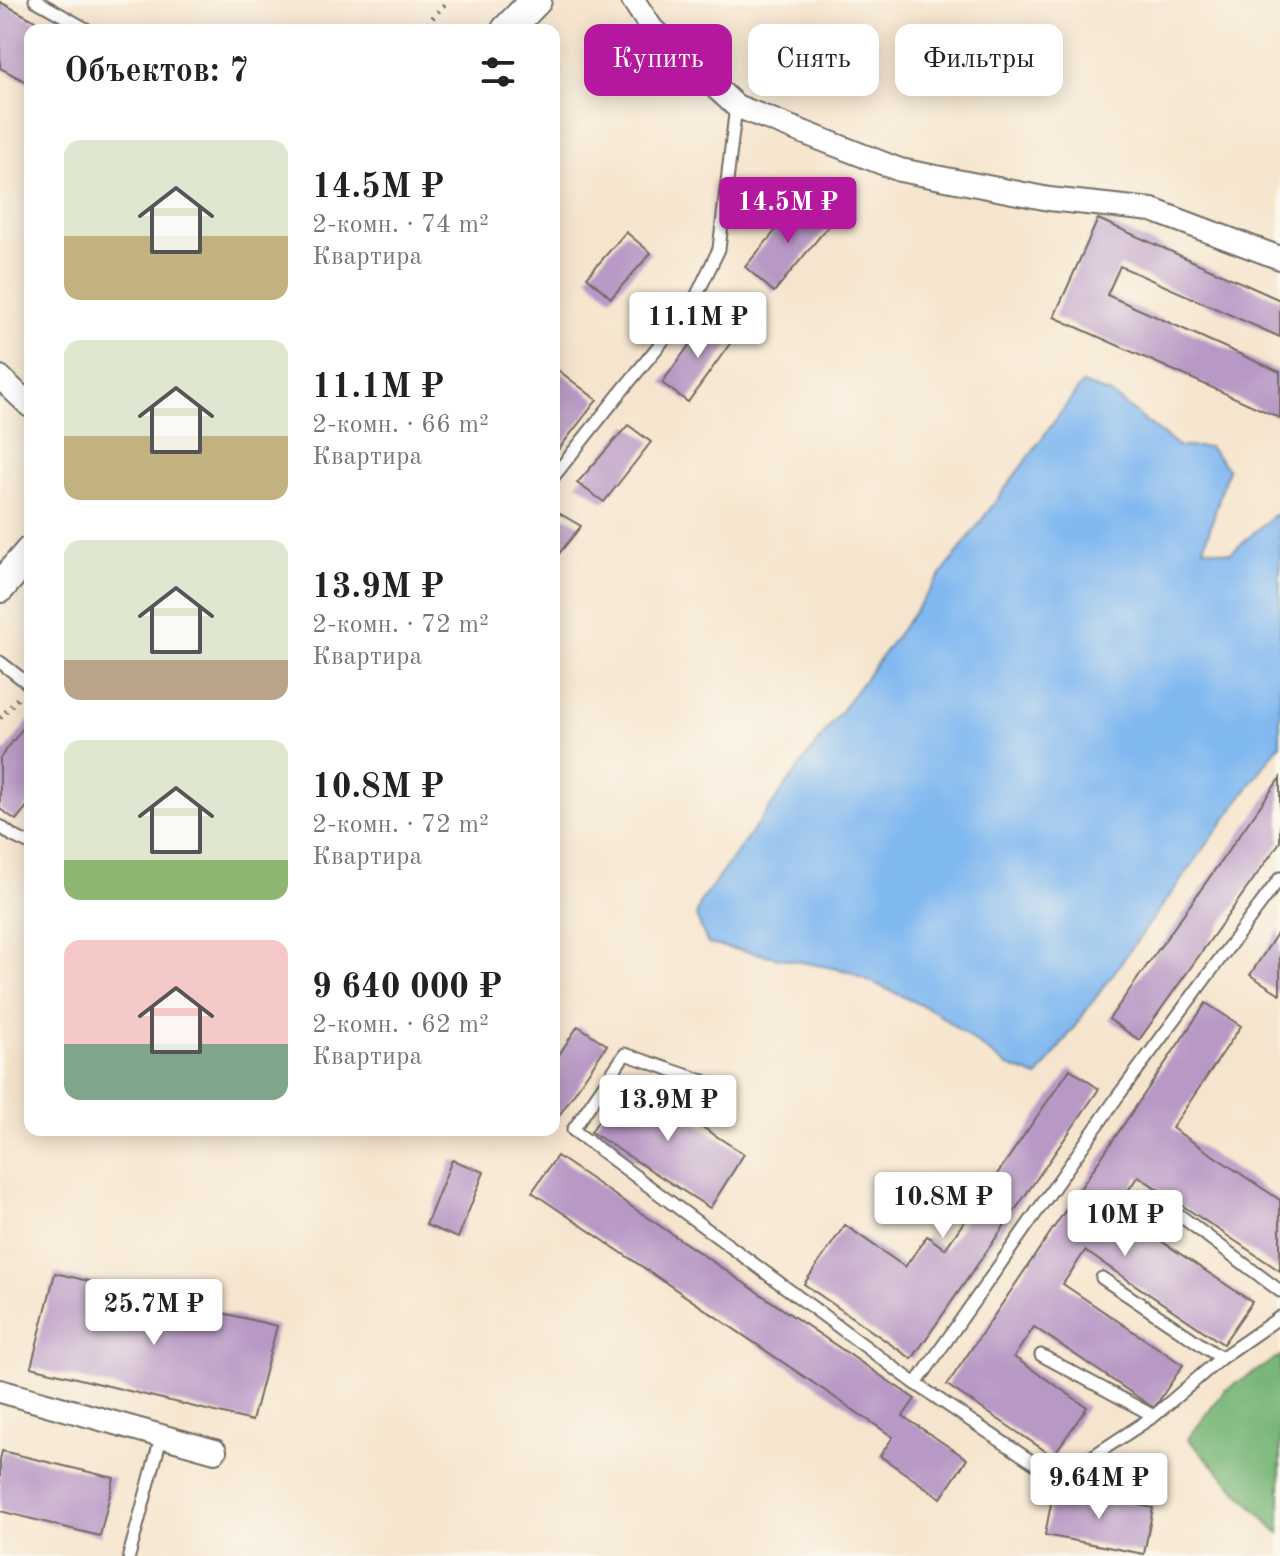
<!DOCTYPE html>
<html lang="ru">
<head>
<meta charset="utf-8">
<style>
	:root { --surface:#fff; --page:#f2f2f2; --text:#222; --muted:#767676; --accent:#b5179e }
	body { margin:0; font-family:"Old Standard TT",serif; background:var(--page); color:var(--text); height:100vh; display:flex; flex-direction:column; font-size:30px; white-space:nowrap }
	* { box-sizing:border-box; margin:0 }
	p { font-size:26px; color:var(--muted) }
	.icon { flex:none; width:44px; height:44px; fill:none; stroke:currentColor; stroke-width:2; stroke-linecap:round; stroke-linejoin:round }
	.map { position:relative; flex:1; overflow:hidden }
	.panel { position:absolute; left:24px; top:24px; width:536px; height:1112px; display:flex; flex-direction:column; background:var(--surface); border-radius:16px; box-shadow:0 4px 20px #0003 }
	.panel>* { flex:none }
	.banner { position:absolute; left:584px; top:24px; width:576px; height:72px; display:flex; gap:16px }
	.price { position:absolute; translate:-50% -68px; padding:0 18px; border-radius:8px; background:#fff; color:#222; font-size:26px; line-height:52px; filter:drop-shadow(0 2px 4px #0008) }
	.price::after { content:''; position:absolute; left:50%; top:48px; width:24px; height:18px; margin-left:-12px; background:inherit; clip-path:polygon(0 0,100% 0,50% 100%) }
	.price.selected { background:var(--accent); color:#fff }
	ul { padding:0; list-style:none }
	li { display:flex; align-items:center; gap:24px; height:200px; padding:0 40px }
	li span { display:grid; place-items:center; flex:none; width:224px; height:160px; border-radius:16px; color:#555 }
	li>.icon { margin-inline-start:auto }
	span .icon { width:96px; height:96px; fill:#fffc; stroke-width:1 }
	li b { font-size:34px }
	h2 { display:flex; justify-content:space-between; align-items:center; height:96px; padding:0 40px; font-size:34px }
	.tag { padding:0 28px; border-radius:16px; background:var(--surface); box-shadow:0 4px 20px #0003; font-size:28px; line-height:72px }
	.tag.selected { background:var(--accent); color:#fff }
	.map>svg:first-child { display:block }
</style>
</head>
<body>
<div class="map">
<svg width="1280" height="1556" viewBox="0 0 1280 1556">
	<rect width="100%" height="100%" fill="#fbf7ec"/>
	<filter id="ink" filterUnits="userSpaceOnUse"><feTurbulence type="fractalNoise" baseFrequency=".0125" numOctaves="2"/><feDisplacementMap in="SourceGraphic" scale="16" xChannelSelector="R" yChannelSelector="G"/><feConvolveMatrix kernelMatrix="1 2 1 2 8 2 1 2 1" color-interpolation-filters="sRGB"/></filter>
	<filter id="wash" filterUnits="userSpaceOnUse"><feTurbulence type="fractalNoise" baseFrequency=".006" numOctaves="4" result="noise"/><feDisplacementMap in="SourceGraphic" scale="32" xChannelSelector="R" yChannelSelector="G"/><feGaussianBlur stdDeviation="1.8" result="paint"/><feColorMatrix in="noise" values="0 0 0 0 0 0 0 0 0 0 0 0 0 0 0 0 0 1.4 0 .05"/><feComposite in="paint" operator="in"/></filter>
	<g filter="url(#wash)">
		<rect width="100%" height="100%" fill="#f6e5ce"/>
		<path fill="#77b678" stroke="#517052" stroke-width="2" d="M1280 1356V1533L1273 1528 1188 1439 1224 1391Z"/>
		<path fill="#80b8f0" stroke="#56728e" stroke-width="2" d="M1082 384 1111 394 1179 447H1209L1228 469 1204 548 1231 553 1274 515 1280 517V744L1038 1077 1006 1065 934 1011 848 971 708 944 696 916 701 901Z"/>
		<g id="blocks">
			<path fill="#b898c5" d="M0 2 52 30H30V84L0 68Z
				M802 199 831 223 774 292 745 267Z
				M1098 219 1280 300V337L1120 266 1107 295 1280 372V418L1054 317Z
				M626 232 651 253 611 298 587 277Z
				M708 319 734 338 688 402 662 383Z
				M554 367 597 400 554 455Z
				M628 425 651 442 604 502 577 483Z
				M557 512 581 526 554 560V516Z
				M30 719V803L16 820 0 809V758Z
				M1280 778V842L1139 1040 1109 1019Z
				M1280 929V994L1250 975Z
				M1206 1003 1241 1026 1172 1128 1280 1200V1271L1138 1176 1115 1210 1252 1302 1223 1344 1085 1251 1063 1284 1183 1365 1154 1408 1034 1327 1014 1357 1087 1407 1053 1456 947 1385Z
				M578 1026 607 1045 554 1123V1062Z
				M1070 1069 1099 1089 912 1359 804 1284 845 1225 905 1267 927 1236 945 1249Z
				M626 1078 744 1154 710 1208 591 1132Z
				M557 1156 915 1399 903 1416 967 1459 941 1498 880 1456 893 1437 532 1192Z
				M452 1160 484 1172 458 1238 426 1225Z
				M55 1273 277 1326 252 1421 31 1367Z
				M2 1451 114 1478 100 1536 0 1511V1460Z
				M1054 1488 1153 1508 1144 1554 1045 1535Z"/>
		</g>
	</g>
	<g filter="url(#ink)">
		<use href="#blocks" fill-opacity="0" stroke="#726c64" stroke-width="2"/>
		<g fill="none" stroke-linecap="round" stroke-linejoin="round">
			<g stroke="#726c64" stroke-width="15">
				<path id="service" d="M35 0 88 30
					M554 476 616 398 692 305 719 249 736 106
					M0 662 30 685
					M0 826 13 836 30 844
					M718 1086 625 1054 573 1130 916 1384 1052 1475 1090 1458 1154 1416 1221 1358 1280 1317
					M1154 1196 1280 1291
					M1102 1278 1221 1358
					M1041 1355 1154 1416
					M916 1384 1118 1096 1280 878
					M129 1556 161 1438"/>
			</g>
			<g stroke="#726c64" stroke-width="26">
				<path id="minor" d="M633 0 652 29 736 106 900 170 1049 199 1152 210 1280 258
					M0 377 30 406
					M0 1391 215 1451"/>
			</g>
			<g stroke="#726c64" stroke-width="34">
				<path id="secondary" d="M507 30 536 0
					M0 587 30 552"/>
			</g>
			<path stroke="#726c64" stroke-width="5" stroke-dasharray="2 6" stroke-linecap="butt" d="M422 30 448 0
				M0 718 19 697"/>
			<use href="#service" stroke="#fff" stroke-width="11"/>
			<use href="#minor" stroke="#fff" stroke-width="22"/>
			<use href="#secondary" stroke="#fff" stroke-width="30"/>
		</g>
	</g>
</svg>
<b class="price selected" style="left:788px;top:245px">14.5M ₽</b>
<b class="price" style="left:698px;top:360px">11.1M ₽</b>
<b class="price" style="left:668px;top:1143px">13.9M ₽</b>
<b class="price" style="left:943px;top:1240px">10.8M ₽</b>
<b class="price" style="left:1125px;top:1258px">10M ₽</b>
<b class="price" style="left:154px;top:1347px">25.7M ₽</b>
<b class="price" style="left:1099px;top:1521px">9.64M ₽</b>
<div class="banner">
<a class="tag selected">Купить</a>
<a class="tag">Снять</a>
<a class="tag">Фильтры</a>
</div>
<section class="panel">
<h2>Объектов: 7<svg class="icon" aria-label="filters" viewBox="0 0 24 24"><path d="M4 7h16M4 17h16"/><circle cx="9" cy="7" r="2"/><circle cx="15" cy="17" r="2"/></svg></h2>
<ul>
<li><span style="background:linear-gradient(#dfe7d0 60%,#c2b280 0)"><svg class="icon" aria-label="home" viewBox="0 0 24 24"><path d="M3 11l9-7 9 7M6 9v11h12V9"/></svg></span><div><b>14.5M ₽</b><p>2-комн. · 74 m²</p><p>Квартира</p></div></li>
<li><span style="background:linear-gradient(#dfe7d0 60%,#c2b280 0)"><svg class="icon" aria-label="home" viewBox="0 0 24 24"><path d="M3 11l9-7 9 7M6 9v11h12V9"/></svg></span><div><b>11.1M ₽</b><p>2-комн. · 66 m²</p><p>Квартира</p></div></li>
<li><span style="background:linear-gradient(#dfe7d0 75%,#b9a48a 0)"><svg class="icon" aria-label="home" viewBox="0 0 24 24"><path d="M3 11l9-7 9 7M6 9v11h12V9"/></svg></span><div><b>13.9M ₽</b><p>2-комн. · 72 m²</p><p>Квартира</p></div></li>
<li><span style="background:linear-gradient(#dfe7d0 75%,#8fb573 0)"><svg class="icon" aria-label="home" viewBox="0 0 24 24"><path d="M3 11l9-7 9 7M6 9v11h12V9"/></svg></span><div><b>10.8M ₽</b><p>2-комн. · 72 m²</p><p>Квартира</p></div></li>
<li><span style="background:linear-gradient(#f6c9c9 65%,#7fa58c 0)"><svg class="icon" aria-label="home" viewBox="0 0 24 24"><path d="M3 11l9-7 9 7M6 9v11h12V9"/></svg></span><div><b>9 640 000 ₽</b><p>2-комн. · 62 m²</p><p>Квартира</p></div></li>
</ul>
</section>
</div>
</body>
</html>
